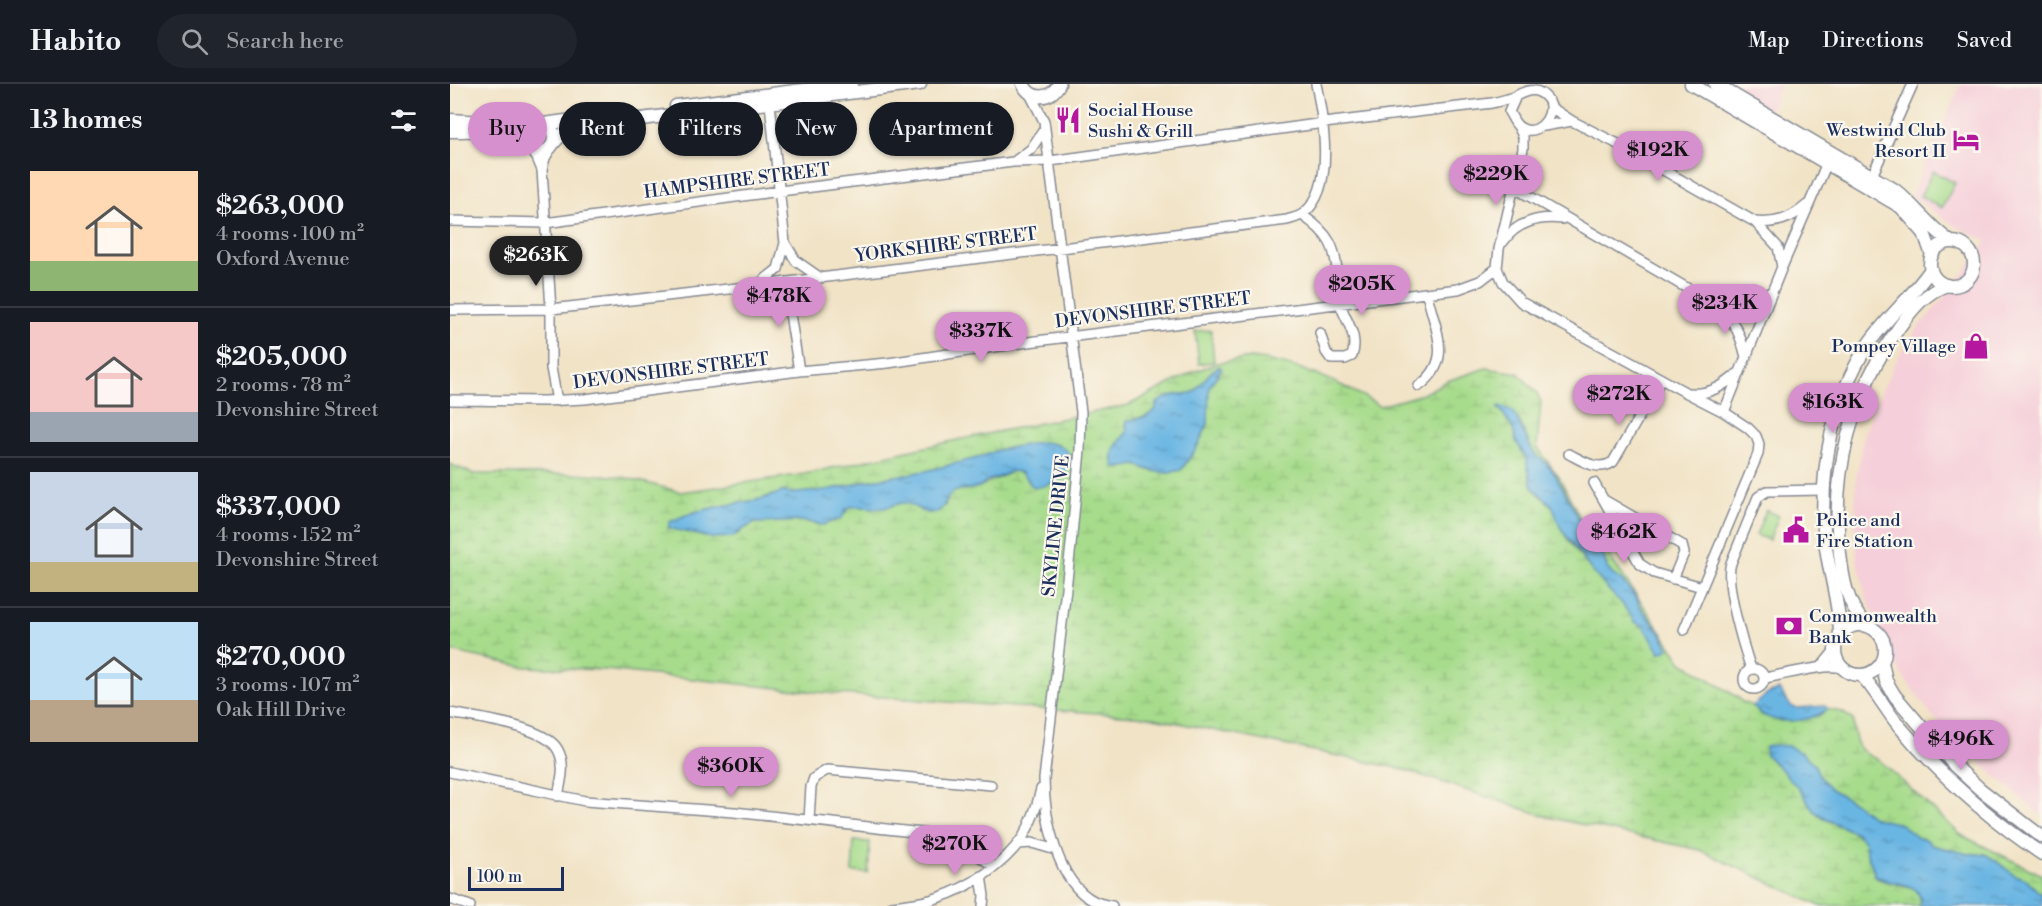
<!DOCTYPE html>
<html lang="en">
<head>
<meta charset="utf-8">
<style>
	:root { --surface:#171b24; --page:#20242c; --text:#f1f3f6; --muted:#9ea1a6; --line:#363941; --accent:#d690ce }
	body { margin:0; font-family:"Libre Bodoni",serif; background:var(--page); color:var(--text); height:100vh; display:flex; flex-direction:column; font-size:22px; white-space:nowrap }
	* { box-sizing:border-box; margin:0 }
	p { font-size:20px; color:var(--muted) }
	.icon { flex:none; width:33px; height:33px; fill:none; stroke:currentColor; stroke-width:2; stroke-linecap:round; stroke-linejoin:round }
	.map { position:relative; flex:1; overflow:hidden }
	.panel { display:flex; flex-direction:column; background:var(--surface); width:450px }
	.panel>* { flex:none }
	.banner { position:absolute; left:18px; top:18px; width:570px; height:54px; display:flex; gap:12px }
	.scale { position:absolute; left:18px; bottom:15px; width:96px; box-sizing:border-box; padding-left:6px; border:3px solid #1b2f5e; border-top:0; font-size:16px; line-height:21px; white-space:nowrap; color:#1b2f5e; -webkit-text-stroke:4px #fbf7ec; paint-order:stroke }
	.price { position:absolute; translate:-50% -51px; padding:0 14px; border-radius:21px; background:var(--accent); color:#111; font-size:20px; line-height:39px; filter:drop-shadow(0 2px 3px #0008) }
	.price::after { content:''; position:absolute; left:50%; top:36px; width:18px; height:14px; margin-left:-9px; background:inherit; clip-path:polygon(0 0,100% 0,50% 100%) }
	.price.selected { background:#222; color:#fff }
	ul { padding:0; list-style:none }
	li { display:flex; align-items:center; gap:18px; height:150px; padding:0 30px }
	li+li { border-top:2px solid var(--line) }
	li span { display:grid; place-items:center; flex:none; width:168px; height:120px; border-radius:0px; color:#555 }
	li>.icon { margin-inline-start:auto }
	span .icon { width:72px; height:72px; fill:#fffc; stroke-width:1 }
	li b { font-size:26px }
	h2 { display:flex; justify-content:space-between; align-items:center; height:72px; padding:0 30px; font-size:26px }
	.chip { padding:0 21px; border-radius:27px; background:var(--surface); box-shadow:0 2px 4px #0004; font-size:21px; line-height:54px }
	.chip.selected { background:var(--accent); color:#111 }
	header { display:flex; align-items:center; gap:36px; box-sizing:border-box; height:84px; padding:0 30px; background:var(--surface); border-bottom:2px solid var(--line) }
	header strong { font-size:28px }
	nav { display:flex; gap:33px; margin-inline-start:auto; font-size:21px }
	.search { width:420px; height:54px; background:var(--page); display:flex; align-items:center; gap:15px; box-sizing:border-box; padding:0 21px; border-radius:33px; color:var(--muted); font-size:22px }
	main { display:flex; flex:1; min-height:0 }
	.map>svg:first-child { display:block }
</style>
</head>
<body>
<header>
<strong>Habito</strong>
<div class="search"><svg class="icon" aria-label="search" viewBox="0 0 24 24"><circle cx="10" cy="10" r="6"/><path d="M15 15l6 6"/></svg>Search here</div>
<nav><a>Map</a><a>Directions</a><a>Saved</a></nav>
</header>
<main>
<section class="panel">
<h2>13 homes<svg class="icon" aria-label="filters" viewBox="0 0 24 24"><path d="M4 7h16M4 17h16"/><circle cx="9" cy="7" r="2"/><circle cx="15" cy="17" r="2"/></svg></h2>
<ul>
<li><span style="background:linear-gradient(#ffd9b3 75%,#8fb573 0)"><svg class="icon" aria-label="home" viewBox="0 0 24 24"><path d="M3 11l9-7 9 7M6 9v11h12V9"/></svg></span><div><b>$263,000</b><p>4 rooms · 100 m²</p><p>Oxford Avenue</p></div></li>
<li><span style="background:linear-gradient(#f6c9c9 75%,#9aa5b1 0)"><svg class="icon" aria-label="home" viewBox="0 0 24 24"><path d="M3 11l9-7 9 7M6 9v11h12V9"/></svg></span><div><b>$205,000</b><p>2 rooms · 78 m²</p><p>Devonshire Street</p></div></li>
<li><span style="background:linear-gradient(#c9d6e8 75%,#c2b280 0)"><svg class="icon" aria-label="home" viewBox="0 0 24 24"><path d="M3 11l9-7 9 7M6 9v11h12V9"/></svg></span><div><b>$337,000</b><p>4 rooms · 152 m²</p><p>Devonshire Street</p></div></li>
<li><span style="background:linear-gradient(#bfe0f5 65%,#b9a48a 0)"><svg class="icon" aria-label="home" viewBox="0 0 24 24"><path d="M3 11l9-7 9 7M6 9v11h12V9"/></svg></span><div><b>$270,000</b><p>3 rooms · 107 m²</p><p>Oak Hill Drive</p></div></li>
</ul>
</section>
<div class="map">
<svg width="1592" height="822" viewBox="0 0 1592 822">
	<defs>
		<pattern id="wetland-marsh" width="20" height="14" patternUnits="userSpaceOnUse" patternTransform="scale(1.5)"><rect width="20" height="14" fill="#a7dc8c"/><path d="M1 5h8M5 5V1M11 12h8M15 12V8" fill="none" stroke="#8fbd7b"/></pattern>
		<pattern id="water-ripples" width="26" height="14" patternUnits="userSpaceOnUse" patternTransform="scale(1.5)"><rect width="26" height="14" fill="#6ab6e3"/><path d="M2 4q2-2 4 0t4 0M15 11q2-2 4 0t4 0" fill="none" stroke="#5694bb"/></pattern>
	</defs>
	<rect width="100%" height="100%" fill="#fbf7ec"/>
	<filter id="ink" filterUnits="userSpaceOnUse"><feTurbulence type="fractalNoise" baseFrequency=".0167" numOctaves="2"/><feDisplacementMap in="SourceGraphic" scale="12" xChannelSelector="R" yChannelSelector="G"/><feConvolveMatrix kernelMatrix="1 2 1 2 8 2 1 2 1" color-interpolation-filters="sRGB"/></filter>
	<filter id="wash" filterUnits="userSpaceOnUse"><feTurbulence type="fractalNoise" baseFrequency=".008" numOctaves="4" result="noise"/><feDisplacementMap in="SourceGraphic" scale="24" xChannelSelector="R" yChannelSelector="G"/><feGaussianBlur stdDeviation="1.35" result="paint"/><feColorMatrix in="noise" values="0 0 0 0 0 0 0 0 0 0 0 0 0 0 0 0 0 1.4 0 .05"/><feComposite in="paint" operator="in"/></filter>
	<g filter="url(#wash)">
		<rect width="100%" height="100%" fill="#f1e3c6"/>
		<path fill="#f5cfd9" d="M1272 0H1331L1320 27Z
			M1511 0H1592V732L1515 666 1479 628 1450 588 1417 516 1407 474 1405 435 1406 395 1412 359 1423 325 1448 273 1469 242 1499 209 1537 157 1505 142 1461 112Z"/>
		<path fill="url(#wetland-marsh)" stroke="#618675" stroke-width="1.5" fill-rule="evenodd" d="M801 274C847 279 890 298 930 322L973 310 997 297 1036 284 1068 289 1087 309 1091 318 1087 363 1109 393 1130 433 1147 454 1232 578 1289 614 1292 618 1303 622 1311 631 1338 637 1369 632 1378 625 1392 628 1403 636C1405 659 1406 667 1429 676L1511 751 1592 791V811L1575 795 1564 791 1545 776 1535 770H1518L1481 761 1476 755 1468 754 1435 737 1424 734 1405 719 1379 704 1369 691 1364 680 1352 669 1316 671C1327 682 1339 692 1349 704 1355 711 1359 720 1365 727 1377 741 1401 742 1416 758 1414 771 1423 779 1425 793 1438 802 1452 798 1467 806L1471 816 1470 822H1370L1250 766 1098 733 952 685 699 633 376 609 156 586 75 583 0 567V380L24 390H136L173 393 231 408 287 400 355 390 507 356 679 321 743 288 768 279ZM763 286 770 288 758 303V340L747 363 733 384 719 389 702 387 686 381 664 382C660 362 668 362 677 348L676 339C687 331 692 339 706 325V320C717 311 729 310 743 309ZM1051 326 1069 336 1083 368 1099 382 1106 392 1131 439 1147 456 1152 465 1157 484 1162 490 1172 497 1186 513 1191 524 1215 556 1210 568 1201 552 1193 542 1185 538 1171 518 1153 500 1120 459 1110 443 1105 425 1084 405 1081 399 1076 374 1066 357 1063 345ZM592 358 604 360 611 395C601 401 592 403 580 400 576 391 572 388 562 387 552 393 541 397 531 402 521 406 505 402 498 413 498 413 495 422 495 422L478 429C469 425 459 417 450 419 443 420 437 424 430 424 420 425 411 421 400 423L390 435 369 441 354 437 305 439 293 445 288 450 255 453 219 444 220 438C247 424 277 422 306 416 315 414 324 410 333 408 338 408 342 410 347 409 362 408 397 404 411 398L476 387 531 373 548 366Z"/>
		<path fill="#a7dc8c" stroke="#618675" stroke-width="1.5" d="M1483 87 1505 99 1492 124 1470 112Z
			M761 246 764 278 749 280 745 247Z
			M1316 426 1329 432 1319 456 1306 451Z
			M404 757 420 758 418 789 402 788Z"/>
		<path fill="url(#water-ripples)" stroke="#4272a0" stroke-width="1.5" d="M768 283H771V285L759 303 758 340 747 363 731 386 719 389 703 387 686 381 669 384 664 383C660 362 667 363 677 348L676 337 696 333 706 325V320C717 311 729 310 743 309 752 301 757 289 768 283Z
			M1049 322 1063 327 1083 368 1099 382 1106 392 1131 439 1147 456 1152 465 1157 484 1162 490 1172 497 1186 513 1191 524 1210 548 1218 562 1217 567 1210 568 1193 542 1185 538 1171 518 1165 513 1142 487 1110 443 1102 421 1084 405 1081 399 1076 374 1066 357 1063 345 1051 326 1048 325Z
			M592 358C638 362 624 398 584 404L571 388 562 387C554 392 546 393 537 397 534 399 532 402 529 403 520 406 511 404 502 409 493 416 496 429 480 429 471 429 464 420 455 419 447 418 441 424 432 424 421 425 411 421 400 423L395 427 392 434 373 441 354 437 305 439 293 445 283 453 262 454 219 444 220 438C247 424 277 422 306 416 315 415 324 410 333 408 338 408 342 410 347 409 362 408 397 404 411 398L476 387 531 373 548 366Z
			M1329 606 1341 622 1346 624 1375 622 1378 625C1357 640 1320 643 1303 622L1318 610Z
			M1324 661 1338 662 1352 669 1364 680 1369 691 1379 704 1405 719 1424 734 1451 740 1468 754 1476 755 1481 761 1518 770H1535L1545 776 1564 791 1575 795 1592 811V822H1470C1474 794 1440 803 1425 792 1423 779 1414 770 1415 758L1407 749 1388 741 1365 728 1347 702 1341 697 1335 689 1316 671 1315 663Z"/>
	</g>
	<g filter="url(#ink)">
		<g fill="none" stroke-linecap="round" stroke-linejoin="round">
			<g stroke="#868992" stroke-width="12">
				<path id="minor" d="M580 10 594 37 631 328 630 366 621 461 594 695C594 733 607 799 644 817 650 820 656 821 662 822
					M320 20 335 159 346 177 369 193
					M1100 20 1102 24 1122 37 1164 58 1305 138 1328 163 1332 183
					M1068 42 1073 52V65L1049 165 1047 184 1053 198 1071 218 1235 308 1274 328 1298 344 1306 352 1309 360 1308 370 1234 546
					M1094 42 1122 37
					M80 64 87 74 92 86 101 225V284L107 317
					M565 77 581 65 595 44
					M92 86 95 74 101 64
					M1422 92 1463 0
					M1065 104 1266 221C1285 237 1290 249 1296 273
					M852 131C880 150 886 163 888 196 889 203 888 213 890 220 896 237 909 252 902 272L895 275H881L876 268 870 249
					M0 137 95 139 330 107 563 78 600 77 874 39 1042 19C1050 17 1058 15 1066 12 1079 5 1089 3 1099 17 1105 36 1084 56 1067 41 1063 37 1062 32 1059 28L1066 12
					M1305 138C1326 140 1341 135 1357 121
					M1053 158C1066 138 1090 132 1112 135
					M335 198 349 287
					M309 200 328 185 335 159
					M1266 221C1288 224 1305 221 1322 207
					M0 226 101 225 305 202 837 136C843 134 850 133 854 129 886 104 873 34 866 0
					M969 302C1006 275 983 243 977 209
					M1241 309C1259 311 1274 302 1287 290
					M0 316 94 317 135 315 349 287 438 279 578 258 1008 205 1030 197 1047 184
					M1274 328 1332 183 1377 79
					M1119 370C1133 377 1148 388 1163 378L1211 295
					M1144 399 1190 480 1204 489 1252 503
					M1154 416 1232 461 1234 469 1223 495
					M1178 460 1188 452 1196 440
					M1372 582 1385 566
					M1301 585C1294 564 1274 499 1281 479L1308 413 1317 407 1373 406
					M1294 595a10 10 0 1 1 20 0a10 10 0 1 1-20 0Z
					M1314 594C1335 591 1375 579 1392 584
					M0 629C26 634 96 642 108 666 116 681 111 696 108 712
					M0 688 135 717 284 728 490 751 517 763 544 783
					M359 736 361 703 364 694 377 686 541 701
					M568 760 582 759 606 766
					M531 792 534 812 533 822
					M0 815 20 822
					M442 822C456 820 473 819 487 814 519 804 554 781 573 753 582 738 587 722 591 705"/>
			</g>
			<g stroke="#868992" stroke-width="15">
				<path id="major" d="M573 0C581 17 601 16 609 0
					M1241 0 1451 123 1474 149 1482 171
					M1265 0 1445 106C1465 122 1480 144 1501 158
					M226 22 401 0
					M0 36 84 41
					M76 54a14 14 0 1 1 28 0a14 14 0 1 1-28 0Z
					M94 40 144 33
					M0 47C28 47 55 44 78 62
					M103 60C112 48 120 45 135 42L470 0
					M1480 180a22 22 0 1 1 44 0a22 22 0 1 1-44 0Z
					M1385 566a25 25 0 1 1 50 0a25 25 0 1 1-50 0Z
					M1416 541C1397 521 1393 496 1390 470 1380 389 1402 308 1450 242 1463 224 1476 208 1497 201
					M1390 549C1389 514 1376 481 1374 446 1370 384 1383 315 1417 262 1436 234 1462 213 1481 185
					M1432 578 1436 597 1445 612 1505 682 1530 705 1592 753
					M1411 591C1426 606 1436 627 1450 643 1491 692 1538 734 1592 770"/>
			</g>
			<use href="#minor" stroke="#fff" stroke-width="9"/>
			<use href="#major" stroke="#fff" stroke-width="12"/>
		</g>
	</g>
	<defs>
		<g id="restaurant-bare" transform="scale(2.07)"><path d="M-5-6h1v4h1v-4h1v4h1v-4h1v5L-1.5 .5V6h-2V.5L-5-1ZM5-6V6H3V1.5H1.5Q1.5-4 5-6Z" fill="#b5179e" stroke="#fbf7ec" stroke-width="2.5" paint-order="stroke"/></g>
		<g id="hotel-bare" transform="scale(2.07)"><path d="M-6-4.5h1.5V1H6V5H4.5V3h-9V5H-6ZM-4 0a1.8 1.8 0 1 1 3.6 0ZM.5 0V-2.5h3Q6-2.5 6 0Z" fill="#b5179e" stroke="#fbf7ec" stroke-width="2.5" paint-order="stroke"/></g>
		<g id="shop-bare" transform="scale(2.07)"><path d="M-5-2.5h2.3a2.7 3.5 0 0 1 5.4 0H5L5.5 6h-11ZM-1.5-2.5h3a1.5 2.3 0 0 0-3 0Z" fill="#b5179e" stroke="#fbf7ec" stroke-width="2.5" paint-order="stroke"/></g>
		<g id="civic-bare" transform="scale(2.07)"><path d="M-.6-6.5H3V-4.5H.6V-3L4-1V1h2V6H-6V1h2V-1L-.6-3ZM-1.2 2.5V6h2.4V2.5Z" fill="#b5179e" stroke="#fbf7ec" stroke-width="2.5" paint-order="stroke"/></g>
		<g id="bank-bare" transform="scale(2.07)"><path d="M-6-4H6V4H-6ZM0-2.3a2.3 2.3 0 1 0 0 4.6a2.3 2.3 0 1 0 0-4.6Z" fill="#b5179e" stroke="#fbf7ec" stroke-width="2.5" paint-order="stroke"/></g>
	</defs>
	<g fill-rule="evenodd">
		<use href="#restaurant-bare" x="618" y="36"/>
		<use href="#hotel-bare" x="1516" y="56"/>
		<use href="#shop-bare" x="1526" y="262"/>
		<use href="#civic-bare" x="1346" y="446"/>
		<use href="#bank-bare" x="1339" y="542"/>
	</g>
	<g text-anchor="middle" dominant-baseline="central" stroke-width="4.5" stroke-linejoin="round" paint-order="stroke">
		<g font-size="18" fill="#1b2f5e" stroke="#fbf7ec" text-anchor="start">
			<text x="638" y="26">Social House<tspan x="638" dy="21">Sushi &amp; Grill</tspan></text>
			<text x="1496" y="46" text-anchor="end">Westwind Club<tspan x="1496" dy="21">Resort II</tspan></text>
			<text x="1506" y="262" text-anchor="end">Pompey Village</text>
			<text x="1366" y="436">Police and<tspan x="1366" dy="21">Fire Station</tspan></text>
			<text x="1359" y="532">Commonwealth<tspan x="1359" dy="21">Bank</tspan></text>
		</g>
		<g font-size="18" fill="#1b2f5e" stroke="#fbf7ec">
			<text transform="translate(287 97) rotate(-7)">HAMPSHIRE STREET</text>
			<text transform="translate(496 161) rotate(-7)">YORKSHIRE STREET</text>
			<text transform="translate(703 226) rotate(-7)">DEVONSHIRE STREET</text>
			<text transform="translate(221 287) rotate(-7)">DEVONSHIRE STREET</text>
			<text transform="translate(606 442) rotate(-84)">SKYLINE DRIVE</text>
		</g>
	</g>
</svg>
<div class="scale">100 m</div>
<b class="price" style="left:1208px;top:98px">$192K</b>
<b class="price" style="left:1046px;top:122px">$229K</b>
<b class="price selected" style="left:86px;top:203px">$263K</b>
<b class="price" style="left:912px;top:232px">$205K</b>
<b class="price" style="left:329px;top:244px">$478K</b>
<b class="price" style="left:1275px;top:251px">$234K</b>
<b class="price" style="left:531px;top:279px">$337K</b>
<b class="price" style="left:1169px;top:342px">$272K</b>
<b class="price" style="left:1383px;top:350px">$163K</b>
<b class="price" style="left:1174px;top:480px">$462K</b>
<b class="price" style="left:1511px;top:687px">$496K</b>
<b class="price" style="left:281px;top:714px">$360K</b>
<b class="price" style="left:505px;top:792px">$270K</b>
<div class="banner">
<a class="chip selected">Buy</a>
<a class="chip">Rent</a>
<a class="chip">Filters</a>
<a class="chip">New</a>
<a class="chip">Apartment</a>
</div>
</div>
</main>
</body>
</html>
